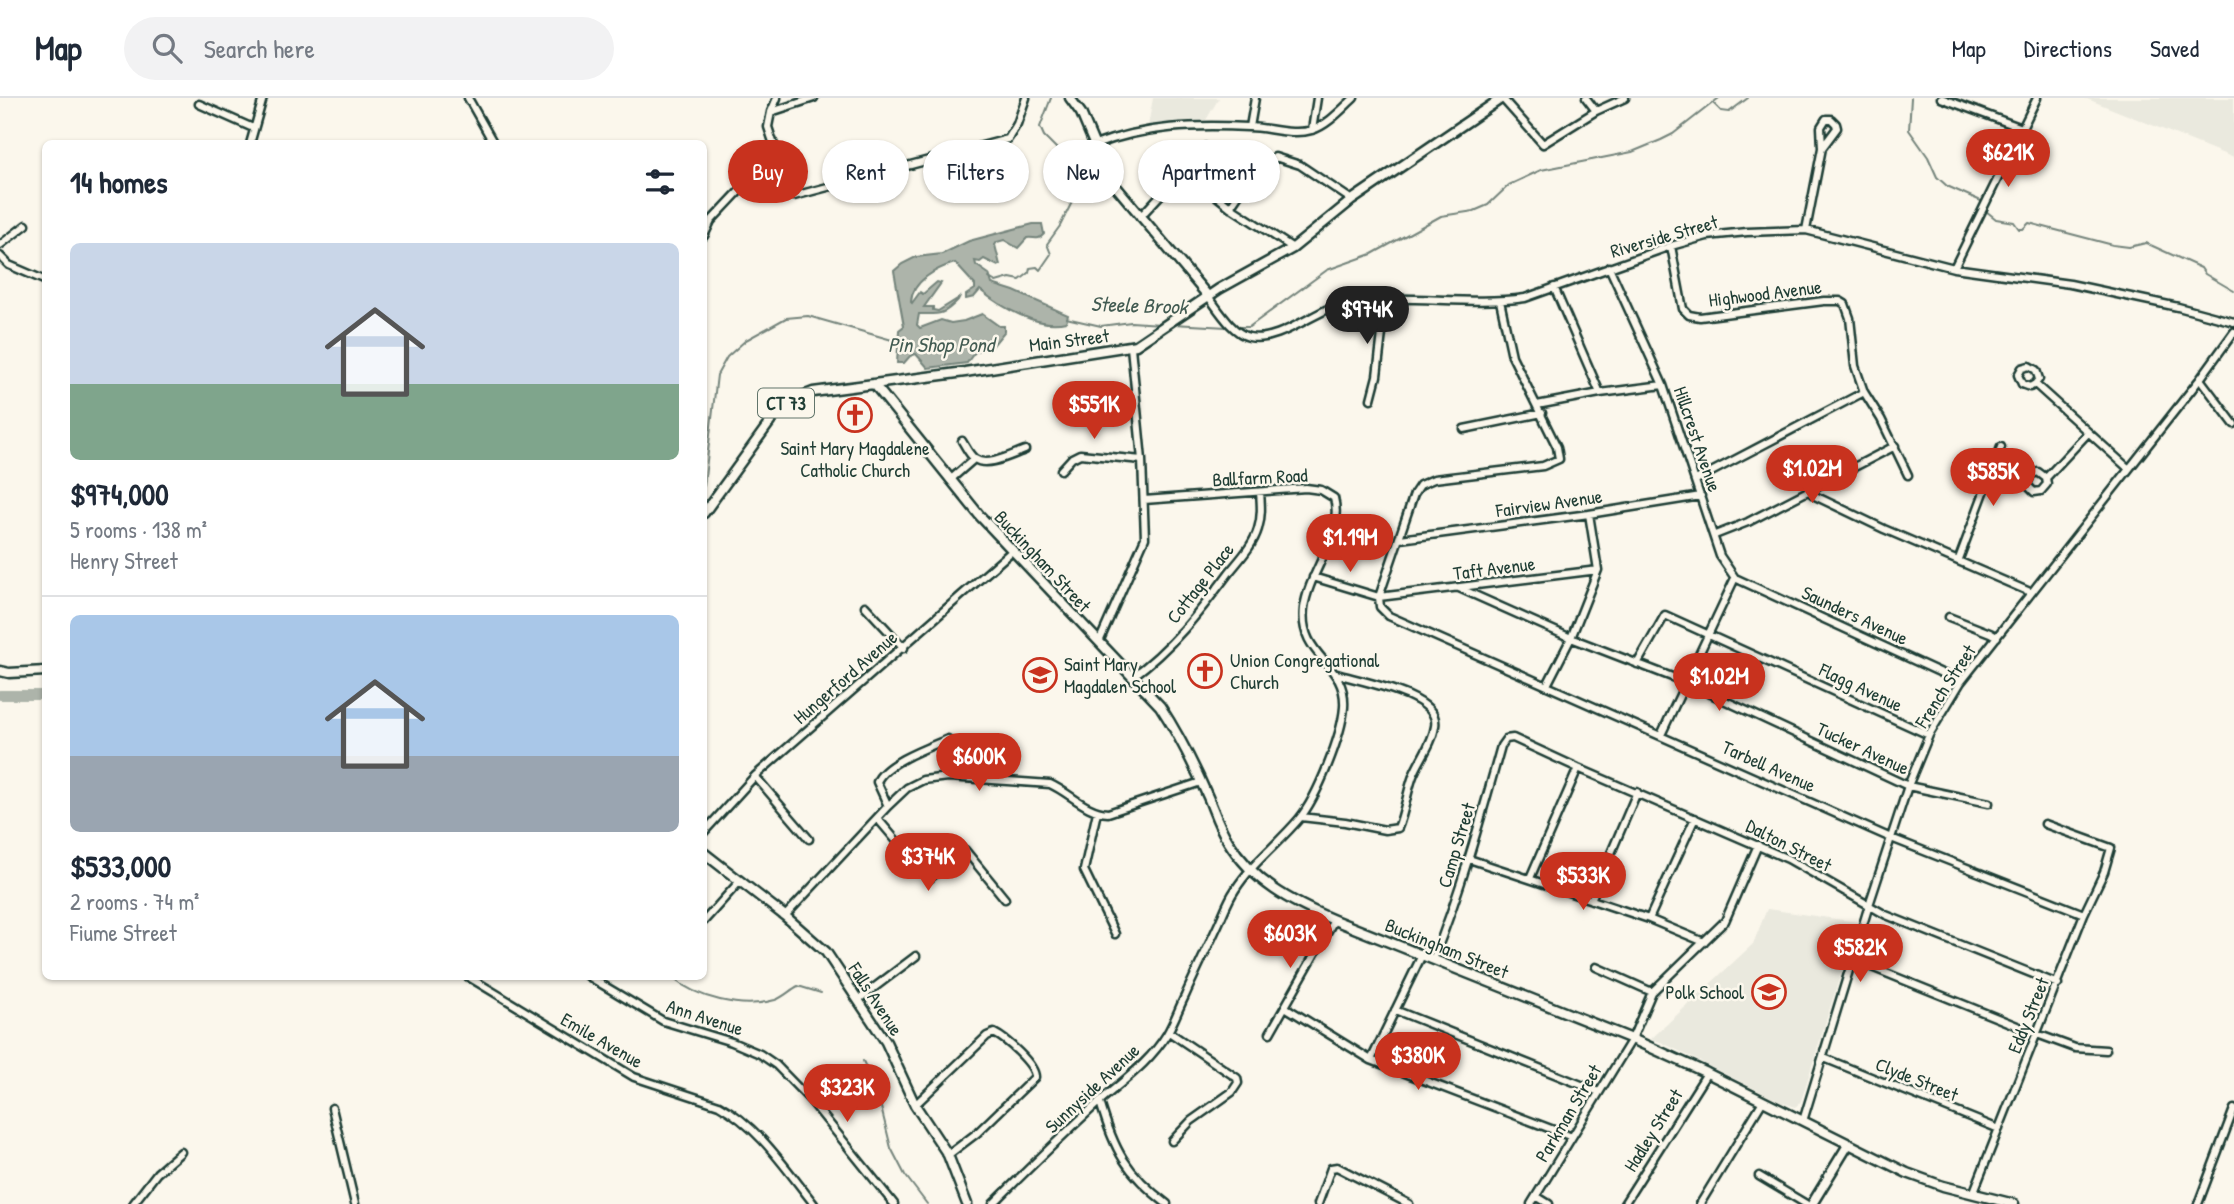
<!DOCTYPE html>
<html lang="en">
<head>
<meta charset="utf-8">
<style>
	:root { --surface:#fff; --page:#f2f2f3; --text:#1f2937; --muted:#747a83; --line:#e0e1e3; --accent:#c8321e }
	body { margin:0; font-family:"Patrick Hand",sans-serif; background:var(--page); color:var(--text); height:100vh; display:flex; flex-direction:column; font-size:26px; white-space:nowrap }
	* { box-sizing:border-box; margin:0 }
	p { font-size:23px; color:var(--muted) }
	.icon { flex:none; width:38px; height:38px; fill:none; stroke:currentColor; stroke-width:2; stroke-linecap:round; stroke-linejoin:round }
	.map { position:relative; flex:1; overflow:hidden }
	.side { position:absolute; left:42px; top:42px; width:665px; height:840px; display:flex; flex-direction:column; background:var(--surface); border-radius:10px; box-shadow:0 2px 5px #0004 }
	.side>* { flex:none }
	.banner { position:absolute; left:728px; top:42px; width:665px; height:63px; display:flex; gap:14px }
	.price { position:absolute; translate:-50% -60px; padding:0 16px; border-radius:24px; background:var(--accent); color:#fff; font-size:23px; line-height:46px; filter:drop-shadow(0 2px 4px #0008) }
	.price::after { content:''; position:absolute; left:50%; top:42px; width:21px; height:16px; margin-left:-10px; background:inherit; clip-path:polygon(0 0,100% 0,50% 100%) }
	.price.on { background:#222; color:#fff }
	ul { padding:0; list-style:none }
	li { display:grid; align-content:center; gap:14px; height:371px; padding:0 28px }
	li+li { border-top:2px solid var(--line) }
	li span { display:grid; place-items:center; height:217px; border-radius:10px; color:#555 }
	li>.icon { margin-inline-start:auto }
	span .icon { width:126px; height:126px; fill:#fffc; stroke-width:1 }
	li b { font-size:30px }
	h2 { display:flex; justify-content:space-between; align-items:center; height:84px; padding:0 28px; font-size:30px }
	.pill { padding:0 24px; border-radius:32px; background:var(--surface); box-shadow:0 2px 5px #0004; font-size:24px; line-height:63px }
	.pill.on { background:var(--accent); color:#fff }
	header { display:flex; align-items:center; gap:42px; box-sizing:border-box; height:98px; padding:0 35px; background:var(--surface); border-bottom:2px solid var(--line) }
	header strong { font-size:33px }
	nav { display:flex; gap:38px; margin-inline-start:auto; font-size:24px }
	.search { width:490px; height:63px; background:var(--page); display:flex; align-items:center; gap:18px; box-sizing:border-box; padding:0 24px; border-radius:38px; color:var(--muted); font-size:26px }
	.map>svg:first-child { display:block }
</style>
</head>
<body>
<header>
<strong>Map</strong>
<div class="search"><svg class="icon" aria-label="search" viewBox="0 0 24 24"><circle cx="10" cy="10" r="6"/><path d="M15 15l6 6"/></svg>Search here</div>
<nav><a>Map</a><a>Directions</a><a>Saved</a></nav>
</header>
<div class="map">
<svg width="2234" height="1106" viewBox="0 0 2234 1106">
	<rect width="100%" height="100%" fill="#fbf7ec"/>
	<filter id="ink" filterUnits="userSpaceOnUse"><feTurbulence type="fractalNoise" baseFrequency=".0143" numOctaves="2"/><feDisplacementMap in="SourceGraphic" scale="14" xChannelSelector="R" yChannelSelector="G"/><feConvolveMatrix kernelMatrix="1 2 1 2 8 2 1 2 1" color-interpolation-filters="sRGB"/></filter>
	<g filter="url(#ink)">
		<path fill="#eae9de" d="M1153 0H1219L1206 22 1148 28Z
			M2085 0H2234V60Z
			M1767 811 1857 824 1801 1003 1796 1009 1783 1005 1661 944 1651 941 1753 846Z"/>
		<path fill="#adb4aa" stroke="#74847b" stroke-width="2" d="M1033 126H1042L1044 136C1038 143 1035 139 1027 140L1018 150 1004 142 997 144 995 147 1000 167 998 168 984 161 980 164 975 163 976 167 989 176 992 186 1014 193 1068 217 1066 224C1038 231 1001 209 980 192L974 199 966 201V197L975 191V187L955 165C937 170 912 183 911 204L912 205 920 194 923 196 937 184 941 185 924 209H933V212L938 213 959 200 958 202C943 218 939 216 919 216L917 227 920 230 941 222 951 225 964 223 982 216 999 228H1004V234L990 251C977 250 974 254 967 265L928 270 916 256 910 258 904 265H897L899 232 904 228 894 173 902 166 916 159 942 156 969 143Z"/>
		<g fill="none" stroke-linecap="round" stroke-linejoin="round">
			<path stroke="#74847b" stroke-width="2" d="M1911 0 1909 32 1928 59 1937 79 1947 88 1981 103
				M1714 6 1721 13 1729 14 1748 0
				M1986 113 1996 121 2014 124 2019 131H2023L2029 125 2113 147 2129 149 2146 145 2201 170 2205 176 2234 193
				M989 180 996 184 1010 180 1020 182 1029 175 1030 170 1037 169 1040 172 1051 156 1047 146 1060 128 1071 106 1077 71 1044 38 1040 29 1051 0
				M1066 220 1101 228 1131 224 1161 226
				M1173 226 1227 229
				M1236 229H1249L1327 172 1372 156 1441 118 1474 113 1488 107 1509 87 1541 72 1632 54 1661 42 1673 36 1719 0
				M704 388 717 277 727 259 746 242 786 220 808 218 899 244
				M704 425V429
				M670 878C696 900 742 912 775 902 784 899 790 892 798 888L821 895
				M863 963 877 993 891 1050 905 1077 927 1106"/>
			<path stroke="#adb4aa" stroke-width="10" d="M0 597H46"/>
			<g stroke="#1f3d34" stroke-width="11">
				<path id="minor" d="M468 0 494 46
					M777 0 771 14 768 29 789 92 794 98 1008 41 1017 26 1026 0
					M1502 0 1543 46 1596 13 1625 0
					M1586 0 1596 13
					M1941 0 2022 30
					M199 6 253 30
					M771 14 814 0
					M1250 29 1255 0
					M1312 32 1317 0
					M250 46 263 0
					M1095 47C1144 28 1196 26 1248 29 1268 29 1292 38 1312 32 1328 27 1342 11 1354 0
					M1184 72 1230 109 1293 150
					M1230 109 1257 70 1275 59 1300 67 1352 102
					M1140 119 1205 49
					M1806 132 1822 50 1821 29 1826 21H1831L1836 26 1837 30 1822 50
					M704 138 711 123 777 53
					M0 147 26 127
					M1671 148 1683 211 1689 217 1700 219 1824 203H1840L1845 206 1850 220 1855 268 1864 294 1881 321 1908 377
					M0 158 9 167 46 183
					M1609 169 1663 287 1720 458 1735 480 1661 637
					M1954 170 2037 0
					M1554 189 1600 295
					M1208 198C1218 211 1232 235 1249 239 1279 246 1319 209 1348 204 1407 195 1466 208 1525 200L1671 148 1707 138 1747 134 1806 132 1954 170 2070 186 2178 209 2234 224
					M1500 203 1512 258 1557 349 1559 361 1543 368 1434 381 1420 387 1414 396 1379 499 1380 509 1389 518 1891 740 2084 816
					M2200 281 2234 326
					M2035 286 2039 281 2036 272 2029 268 2022 270 2018 277 2022 286 2030 289 2035 286 2129 371
					M1371 301 1377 278 1386 201
					M1537 307 1600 295 1663 287
					M1464 331 1542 315
					M962 343C966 349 969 357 975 361 987 370 1013 356 1025 352
					M1061 372 1072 360 1080 356 1142 362
					M2046 380 2047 386 2041 393 2034 394 2027 387 2031 376 2038 374 2046 380 2088 335
					M950 382 974 361
					M1696 382 1864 294
					M1809 393 1815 398 1884 431 2030 494
					M1715 437 1748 424 1895 348
					M1400 441 1589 416 1701 398
					M1959 461 2001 349
					M1313 479 1379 499 1598 472
					M1735 480 1961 584
					M1459 490 1571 540 1685 584 1908 688 1989 705
					M865 508 904 550
					M1949 519 1990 535 1997 539
					M1099 544 1145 440 1142 362 1131 249
					M1637 566 1665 517 1929 637
					M1132 579C1171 551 1199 515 1228 476 1239 462 1253 448 1258 431 1262 418 1261 407 1260 394
					M1547 587 1571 540 1598 472 1589 416
					M755 678 809 741
					M888 708 877 684C884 665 929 649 948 641
					M1097 714 1084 772 1115 836
					M1301 719 1345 724 1385 732 1398 730C1405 713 1407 694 1413 678 1419 662 1433 645 1435 628 1441 597 1359 583 1337 576
					M877 720 929 781 965 752 1005 801
					M704 734 755 678 1012 453
					M1469 761 1649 821 1704 844
					M1530 780 1578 670
					M1591 802 1637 694
					M785 818 888 708 907 690 923 682 948 679 1050 686C1070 695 1086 714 1108 715L1201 684
					M1649 821 1695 720
					M704 823 740 783
					M1433 862C1461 792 1481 720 1501 648L1506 641 1513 640 1578 670 1788 761 1886 817 2058 886
					M1854 862 2037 936 2075 950 2106 952
					M1596 869 1652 894
					M467 878 634 979 719 1007C759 1029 786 1071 814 1106
					M588 878 663 923 732 944 760 956 776 967 812 1004 894 1106
					M859 901 916 858
					M1285 909 1371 962 1572 1039
					M1395 912 1599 994
					M1169 934 1237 980 1238 985 1232 994 1191 1023 1172 1043
					M1270 935 1334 822
					M1824 960 1999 1031
					M1371 962 1422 857
					M1100 1004C1114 1052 1126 1075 1167 1106
					M915 1007 987 938 994 935C1006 941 1035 966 1035 979L977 1035 948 1057
					M332 1010 355 1106
					M1803 1023 1869 807 1908 688 1929 637 1961 584 2200 281 2234 234
					M1759 1078 1806 1106
					M1973 1096 2084 816 2104 774 2111 750 2045 726
					M1536 1098 1549 1106
					M133 1106 157 1075 181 1054
					M993 1106C1028 1071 1064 1036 1100 1003 1124 982 1150 964 1167 936 1174 924 1179 910 1185 898 1196 873 1208 849 1219 825 1224 814 1228 802 1235 792 1252 765 1278 746 1299 721 1317 700 1342 637 1344 609 1347 564 1298 560 1304 510 1309 473 1344 437 1334 400L1321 392 1306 390 1144 402
					M1318 1106 1331 1070 1337 1069 1409 1106
					M1531 1106 1632 941 1652 894 1725 823 1758 747
					M1624 1106 1707 975
					M1700 1106 1763 1003
					M2198 1106 2234 1011"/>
			</g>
			<g stroke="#1f3d34" stroke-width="13">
				<path id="major" d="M1070 0 1081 15 1108 79 1208 198
					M874 286 980 418 1160 608C1179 637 1194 667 1208 699 1214 713 1219 729 1228 743 1253 784 1291 804 1334 822L1632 941 1707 975 1907 1075 1943 1088 2014 1106
					M704 415 778 313 790 303 813 294 965 274 1136 247 1219 191 1293 150 1352 102 1502 0
					M0 573 9 575 46 573
					M704 755 785 818 826 854 886 944 915 1007 948 1057 967 1106
					M1812 1106 1848 1047"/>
			</g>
			<use href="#minor" stroke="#fbf7ec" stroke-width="6"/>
			<use href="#major" stroke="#fbf7ec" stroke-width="8"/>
		</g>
	</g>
	<defs>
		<g id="church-ring" transform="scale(1.75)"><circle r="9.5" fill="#fbf7ec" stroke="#c8321e" stroke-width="1.5"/><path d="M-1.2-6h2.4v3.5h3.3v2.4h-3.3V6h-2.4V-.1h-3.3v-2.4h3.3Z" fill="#c8321e"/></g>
		<g id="school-ring" transform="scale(1.75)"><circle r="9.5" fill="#fbf7ec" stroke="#c8321e" stroke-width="1.5"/><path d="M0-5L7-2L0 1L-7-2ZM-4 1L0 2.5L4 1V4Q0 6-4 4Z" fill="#c8321e"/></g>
	</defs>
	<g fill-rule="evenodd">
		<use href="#church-ring" x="855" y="317"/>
		<use href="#church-ring" x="1205" y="573"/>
		<use href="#school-ring" x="1040" y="577"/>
		<use href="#school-ring" x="1769" y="894"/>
	</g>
	<g text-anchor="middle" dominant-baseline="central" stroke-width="5" stroke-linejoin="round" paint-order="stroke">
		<rect fill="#fbf7ec" stroke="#61756b" stroke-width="2" x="758" y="290.5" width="56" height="29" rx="5"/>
		<g font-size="18" font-weight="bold" fill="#1f3d34">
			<text x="786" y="305">CT 73</text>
		</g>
		<g font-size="19" fill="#1f3d34" stroke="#fbf7ec">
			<text transform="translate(1664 138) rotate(-16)">Riverside Street</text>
			<text transform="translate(1765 195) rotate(-7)">Highwood Avenue</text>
			<text transform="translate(1069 242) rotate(-7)">Main Street</text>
			<text transform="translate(1698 341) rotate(71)">Hillcrest Avenue</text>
			<text transform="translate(1260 379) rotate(-3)">Ballfarm Road</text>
			<text transform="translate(1549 405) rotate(-8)">Fairview Avenue</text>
			<text transform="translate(1043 463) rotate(47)">Buckingham Street</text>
			<text transform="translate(1494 470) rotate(-7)">Taft Avenue</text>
			<text transform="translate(1200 485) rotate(-52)">Cottage Place</text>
			<text transform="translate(1855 517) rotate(25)">Saunders Avenue</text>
			<text transform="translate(845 579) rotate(-41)">Hungerford Avenue</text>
			<text transform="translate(1945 588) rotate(-57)">French Street</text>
			<text transform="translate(1861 589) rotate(25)">Flagg Avenue</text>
			<text transform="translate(1863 650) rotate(25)">Tucker Avenue</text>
			<text transform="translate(1769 668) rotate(24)">Tarbell Avenue</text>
			<text transform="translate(1456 747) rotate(-73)">Camp Street</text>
			<text transform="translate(1789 747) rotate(27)">Dalton Street</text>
			<text transform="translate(1447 850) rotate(22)">Buckingham Street</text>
			<text transform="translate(876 901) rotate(57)">Falls Avenue</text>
			<text transform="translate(2028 917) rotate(-68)">Eddy Street</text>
			<text transform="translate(705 919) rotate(18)">Ann Avenue</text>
			<text transform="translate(602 942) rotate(30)">Emile Avenue</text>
			<text transform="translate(1917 981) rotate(22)">Clyde Street</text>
			<text transform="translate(1092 990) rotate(-43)">Sunnyside Avenue</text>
			<text transform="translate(1568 1015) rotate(-59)">Parkman Street</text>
			<text transform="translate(1653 1032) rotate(-58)">Hadley Street</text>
		</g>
		<g font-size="19" fill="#1f3d34" stroke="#fbf7ec" text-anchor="start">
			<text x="855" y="350" text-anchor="middle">Saint Mary Magdalene<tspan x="855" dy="22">Catholic Church</tspan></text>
			<text x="1230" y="562">Union Congregational<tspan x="1230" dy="22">Church</tspan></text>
			<text x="1064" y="566">Saint Mary<tspan x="1064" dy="22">Magdalen School</tspan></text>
			<text x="1744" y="894" text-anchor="end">Polk School</text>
		</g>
		<g font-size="21" font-style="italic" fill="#425b52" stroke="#fbf7ec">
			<text transform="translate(1139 207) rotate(2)">Steele Brook</text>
			<text x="941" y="246">Pin Shop Pond</text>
		</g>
	</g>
</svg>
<b class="price" style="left:2008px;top:91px">$621K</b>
<b class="price on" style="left:1367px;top:248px">$974K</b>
<b class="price" style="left:1094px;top:343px">$551K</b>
<b class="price" style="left:1812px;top:407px">$1.02M</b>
<b class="price" style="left:1993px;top:410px">$585K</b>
<b class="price" style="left:1350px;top:476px">$1.19M</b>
<b class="price" style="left:1719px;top:615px">$1.02M</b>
<b class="price" style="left:979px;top:695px">$600K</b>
<b class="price" style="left:928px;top:795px">$374K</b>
<b class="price" style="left:1583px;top:814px">$533K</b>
<b class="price" style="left:1290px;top:872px">$603K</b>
<b class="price" style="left:1860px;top:886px">$582K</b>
<b class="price" style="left:1418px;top:994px">$380K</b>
<b class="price" style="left:847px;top:1026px">$323K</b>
<div class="banner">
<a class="pill on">Buy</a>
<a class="pill">Rent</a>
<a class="pill">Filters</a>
<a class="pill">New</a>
<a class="pill">Apartment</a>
</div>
<section class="side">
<h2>14 homes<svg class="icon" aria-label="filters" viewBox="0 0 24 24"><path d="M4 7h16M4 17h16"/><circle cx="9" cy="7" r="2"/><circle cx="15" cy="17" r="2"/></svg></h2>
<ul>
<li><span style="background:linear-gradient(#c9d6e8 65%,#7fa58c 0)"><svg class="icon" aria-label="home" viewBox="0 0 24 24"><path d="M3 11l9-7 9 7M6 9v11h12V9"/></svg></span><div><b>$974,000</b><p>5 rooms · 138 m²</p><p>Henry Street</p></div></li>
<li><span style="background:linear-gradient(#a9c7e8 65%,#9aa5b1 0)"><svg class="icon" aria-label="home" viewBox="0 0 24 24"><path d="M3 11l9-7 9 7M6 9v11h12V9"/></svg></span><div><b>$533,000</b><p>2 rooms · 74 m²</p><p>Fiume Street</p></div></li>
</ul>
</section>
</div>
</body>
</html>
